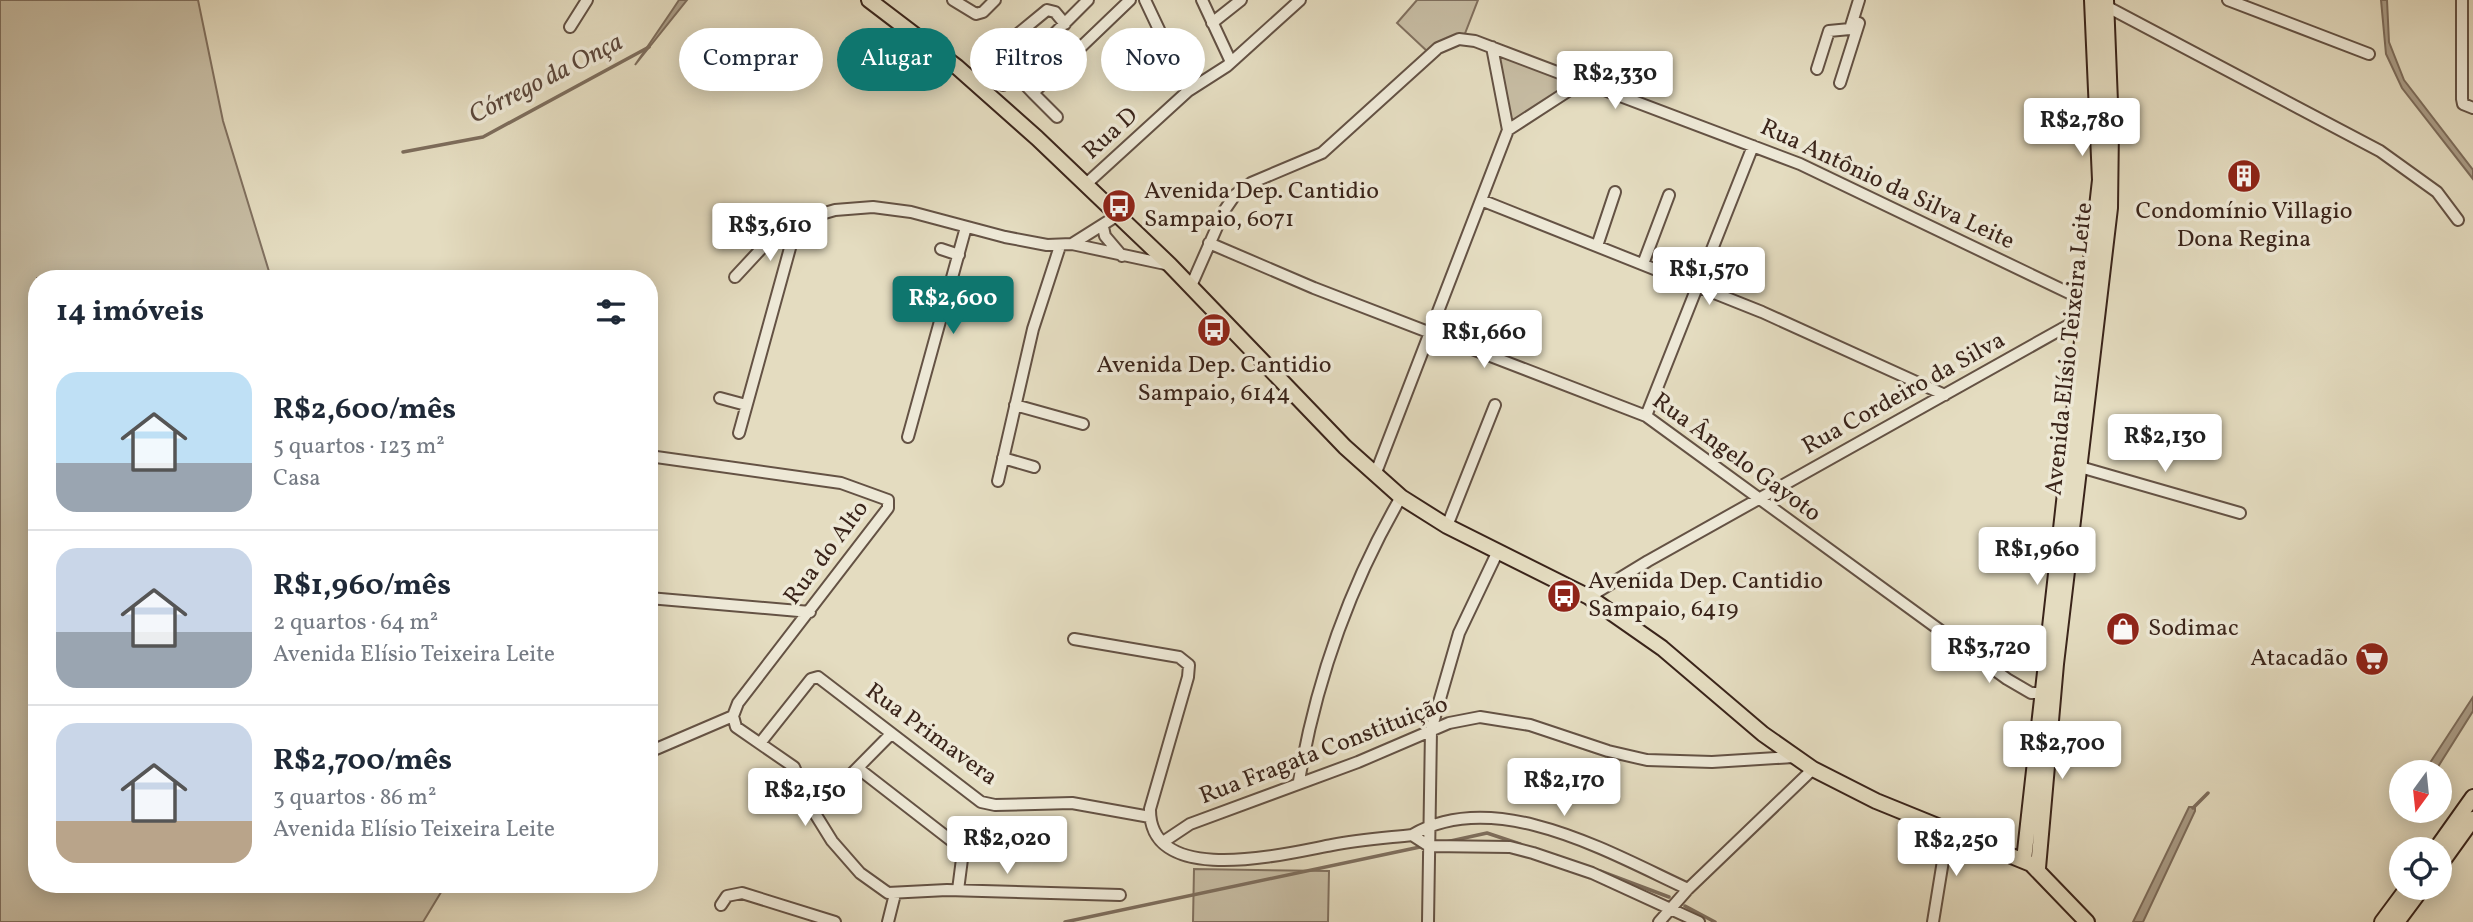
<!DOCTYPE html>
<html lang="pt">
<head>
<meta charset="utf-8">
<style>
	:root { --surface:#fff; --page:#f6f6f7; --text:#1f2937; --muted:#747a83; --line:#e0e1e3; --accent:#0f766e }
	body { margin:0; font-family:Vollkorn,serif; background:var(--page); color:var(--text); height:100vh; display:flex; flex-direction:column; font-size:26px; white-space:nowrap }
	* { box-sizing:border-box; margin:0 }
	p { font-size:23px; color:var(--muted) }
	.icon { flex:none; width:38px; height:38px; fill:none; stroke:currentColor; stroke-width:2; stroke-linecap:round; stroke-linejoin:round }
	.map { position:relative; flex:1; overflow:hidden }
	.side { position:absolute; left:28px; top:270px; width:630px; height:623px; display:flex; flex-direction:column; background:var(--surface); border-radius:28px; box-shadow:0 4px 18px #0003 }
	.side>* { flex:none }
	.banner { position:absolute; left:679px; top:28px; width:665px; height:63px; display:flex; gap:14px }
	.needle { width:46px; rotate:195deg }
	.fabs { position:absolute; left:2389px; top:760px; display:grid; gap:14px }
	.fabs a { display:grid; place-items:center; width:63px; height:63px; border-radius:50%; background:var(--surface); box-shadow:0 4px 18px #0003; font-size:35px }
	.price { position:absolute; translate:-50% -60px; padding:0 16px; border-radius:7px; background:#fff; color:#222; font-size:23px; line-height:46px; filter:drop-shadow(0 2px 4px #0008) }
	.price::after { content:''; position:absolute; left:50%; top:42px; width:21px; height:16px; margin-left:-10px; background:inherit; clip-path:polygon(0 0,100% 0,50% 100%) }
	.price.current { background:var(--accent); color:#fff }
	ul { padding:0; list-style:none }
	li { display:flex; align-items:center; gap:21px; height:175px; padding:0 28px }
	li+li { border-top:2px solid var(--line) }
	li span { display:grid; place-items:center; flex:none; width:196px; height:140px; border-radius:21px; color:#555 }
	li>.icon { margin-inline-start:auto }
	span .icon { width:84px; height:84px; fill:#fffc; stroke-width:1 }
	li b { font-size:30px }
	h2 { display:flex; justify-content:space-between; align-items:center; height:84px; padding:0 28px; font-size:30px }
	.tag { padding:0 24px; border-radius:32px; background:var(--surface); box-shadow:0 4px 18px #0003; font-size:24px; line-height:63px }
	.tag.current { background:var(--accent); color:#fff }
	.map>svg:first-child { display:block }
</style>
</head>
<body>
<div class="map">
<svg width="2473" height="922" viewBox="0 0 2473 922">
	<rect width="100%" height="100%" fill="#e4dcc0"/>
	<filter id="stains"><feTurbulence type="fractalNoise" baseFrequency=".00286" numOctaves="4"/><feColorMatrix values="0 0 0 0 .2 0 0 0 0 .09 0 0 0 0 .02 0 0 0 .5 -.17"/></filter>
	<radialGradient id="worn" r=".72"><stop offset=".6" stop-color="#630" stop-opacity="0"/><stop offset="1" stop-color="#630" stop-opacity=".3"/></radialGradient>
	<path fill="#c7bda4" stroke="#80705f" stroke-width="2" d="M0 0H198L223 121 271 278H37V884H446L423 922H0Z
		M1417 0H1478L1464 36 1428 52 1397 23Z
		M1496 50 1574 80 1509 126Z
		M1194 869 1329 871 1328 922H1193Z"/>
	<path fill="#aa9d88" stroke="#7d6d5c" stroke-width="2" d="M679 0H687L635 65 673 9Z
		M2381 0H2387L2389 42 2404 80 2473 170V179L2402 88 2386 54Z
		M2473 697V711L2436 770 2424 772Z
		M2189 807H2195V811L2143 922H2133Z"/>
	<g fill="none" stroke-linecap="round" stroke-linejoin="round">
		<path stroke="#7d6d5c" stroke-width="3.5" d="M403 152 483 137 649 47
			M2193 808 2208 793
			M1446 842 1487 833 1520 844
			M1600 871 1669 897
			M1685 906 1715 922
			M1065 922 1420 847"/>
		<g stroke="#645244" stroke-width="14">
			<path id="minor" d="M953 0 976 14 983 12 995 0
				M1145 0 1188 91
				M1202 0 1231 62
				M2228 0 2369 54
				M2462 0V99L2463 104 2473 108
				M2102 4 2380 151 2437 192 2458 220
				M1212 23 1241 0
				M570 27 587 0
				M1492 47 1508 130
				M1028 59 1012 45 1013 38 1047 10 1055 12 1065 24
				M1817 69 1829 31 1850 29 1859 0
				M1014 73 1033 93 1130 0
				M1840 83 1859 23
				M1003 85 1088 0
				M1033 93 1057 117
				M1085 185 1188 91 1227 66 1300 0
				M1481 200 1762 312 1945 395
				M1103 227 1105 236 1122 256
				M749 235 835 210 873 207 911 212 1005 237 1047 245 1072 244 1170 265
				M1209 243 1314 288 1646 416 2007 679 2031 693H2050
				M1072 244 1118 215
				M1597 246 1615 192
				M941 249 959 255
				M1643 264 1669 195
				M735 277 761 249 776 226
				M1191 286 1224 211 1235 195 1251 183 1322 153 1438 48 1459 39 1475 41 1800 164 2090 303
				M720 398 746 405
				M1015 405 1083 424
				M1646 416 1753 146
				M739 433 798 219
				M908 437 966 227
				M649 456 841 483 888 500V508L738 703 733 716 736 727 794 767 814 812 832 841 860 873 888 893 947 890 1120 895
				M1003 458 1034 467
				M2080 467 2240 513
				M1375 475 1508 130 1582 82
				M998 481 1033 329 1060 246
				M1447 526 1495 405
				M1589 597 1648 561 2083 317 2090 318
				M649 598 810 612
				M1074 639 1179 657 1189 665 1188 677 1150 809C1149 889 1288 853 1332 845 1358 840 1385 838 1412 835 1496 786 1610 853 1688 889
				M761 742 811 679 818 677 981 802 995 805 1072 803 1150 817
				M649 752 733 716
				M859 769 957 845 962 859 958 890
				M1299 781C1316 681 1350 585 1401 497
				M814 812 890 735
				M1412 835 1429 846 1510 847 1533 853 1592 873 1699 922
				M1163 842 1190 824 1358 762 1449 723 1480 717 1530 725 1608 751 1647 760 1712 762 1794 757
				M721 905 727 896 742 893 835 922
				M888 922 895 894
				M1428 922 1431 730 1459 633 1498 551
				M1659 922 1688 889 1813 769
				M1933 922 1948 830"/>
		</g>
		<g stroke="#3a241a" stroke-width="18">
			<path id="major" d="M869 0 957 67 1037 138 1170 265 1345 447 1401 497 1447 526 1589 597 1662 648 1763 734 1813 769 1876 801 2031 864 2087 922
				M2436 849 2473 797
				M2024 860 2100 180 2092 0
				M2440 865 2473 819
				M2038 868 2056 664 2110 208 2111 128 2106 0
				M2382 922 2408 887
				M2397 922 2423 887"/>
		</g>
		<use href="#minor" stroke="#ede8d6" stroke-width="10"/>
		<use href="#major" stroke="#e4dcc0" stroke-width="14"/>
	</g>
	<defs>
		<g id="building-disc" transform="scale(1.75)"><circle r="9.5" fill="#8f2418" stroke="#ede8d6"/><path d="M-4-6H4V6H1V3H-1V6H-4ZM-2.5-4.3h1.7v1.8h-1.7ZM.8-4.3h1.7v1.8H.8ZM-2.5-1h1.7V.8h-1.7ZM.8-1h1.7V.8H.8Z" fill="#fff"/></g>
		<g id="bus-disc" transform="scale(1.75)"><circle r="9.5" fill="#8f2418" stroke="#ede8d6"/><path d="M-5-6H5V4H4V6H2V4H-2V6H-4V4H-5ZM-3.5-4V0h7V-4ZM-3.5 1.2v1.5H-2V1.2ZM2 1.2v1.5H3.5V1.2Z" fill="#fff"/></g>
		<g id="shop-disc" transform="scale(1.75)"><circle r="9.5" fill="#8f2418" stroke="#ede8d6"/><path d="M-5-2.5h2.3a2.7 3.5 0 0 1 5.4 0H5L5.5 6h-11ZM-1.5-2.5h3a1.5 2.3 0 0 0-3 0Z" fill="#fff"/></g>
		<g id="supermarket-disc" transform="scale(1.75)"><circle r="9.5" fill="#8f2418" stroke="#ede8d6"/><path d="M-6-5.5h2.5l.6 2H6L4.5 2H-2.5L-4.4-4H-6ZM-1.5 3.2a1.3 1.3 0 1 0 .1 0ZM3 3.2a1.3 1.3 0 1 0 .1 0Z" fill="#fff"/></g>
	</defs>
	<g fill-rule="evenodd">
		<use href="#building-disc" x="2244" y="176"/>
		<use href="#bus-disc" x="1119" y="206"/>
		<use href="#bus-disc" x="1214" y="330"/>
		<use href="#bus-disc" x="1564" y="596"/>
		<use href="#shop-disc" x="2123" y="629"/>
		<use href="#supermarket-disc" x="2372" y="659"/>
	</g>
	<g text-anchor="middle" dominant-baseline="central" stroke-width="7" stroke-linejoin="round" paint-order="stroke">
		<g font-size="24" fill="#3a241a" stroke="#ede8d6">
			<text transform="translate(1111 134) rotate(-42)">Rua D</text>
			<text transform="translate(1887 185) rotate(25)">Rua Antônio da Silva Leite</text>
			<text transform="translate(2070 349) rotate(-84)">Avenida Elísio Teixeira Leite</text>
			<text transform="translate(1904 394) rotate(-29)">Rua Cordeiro da Silva</text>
			<text transform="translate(1736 458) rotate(36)">Rua Ângelo Gayoto</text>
			<text transform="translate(827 553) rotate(-53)">Rua do Alto</text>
			<text transform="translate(931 735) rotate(36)">Rua Primavera</text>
			<text transform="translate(1324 751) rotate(-21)">Rua Fragata Constituição</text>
		</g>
		<g font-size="24" fill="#3a241a" stroke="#ede8d6" text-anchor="start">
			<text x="1144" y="192">Avenida Dep. Cantidio<tspan x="1144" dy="28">Sampaio, 6071</tspan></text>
			<text x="2244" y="212" text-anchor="middle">Condomínio Villagio<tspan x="2244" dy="28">Dona Regina</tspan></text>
			<text x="1214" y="366" text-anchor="middle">Avenida Dep. Cantidio<tspan x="1214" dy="28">Sampaio, 6144</tspan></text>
			<text x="1588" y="582">Avenida Dep. Cantidio<tspan x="1588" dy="28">Sampaio, 6419</tspan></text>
			<text x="2148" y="629">Sodimac</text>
			<text x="2348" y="659" text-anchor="end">Atacadão</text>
		</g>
		<g font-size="26" font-style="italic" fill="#5c483b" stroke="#ede8d6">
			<text transform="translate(546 79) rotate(-27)">Córrego da Onça</text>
		</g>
	</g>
	<rect width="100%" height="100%" filter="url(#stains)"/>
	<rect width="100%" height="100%" fill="url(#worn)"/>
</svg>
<div class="fabs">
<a><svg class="needle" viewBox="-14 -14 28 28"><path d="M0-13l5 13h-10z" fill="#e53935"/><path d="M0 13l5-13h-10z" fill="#747a83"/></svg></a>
<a><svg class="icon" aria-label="locate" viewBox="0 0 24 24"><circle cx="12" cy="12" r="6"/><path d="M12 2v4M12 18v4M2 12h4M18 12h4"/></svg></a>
</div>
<b class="price" style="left:1615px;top:111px">R$2,330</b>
<b class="price" style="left:2082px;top:158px">R$2,780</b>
<b class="price" style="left:770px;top:263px">R$3,610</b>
<b class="price" style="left:1709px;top:307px">R$1,570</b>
<b class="price current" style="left:953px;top:336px">R$2,600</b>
<b class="price" style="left:1484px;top:370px">R$1,660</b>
<b class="price" style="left:2165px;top:474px">R$2,130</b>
<b class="price" style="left:2037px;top:587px">R$1,960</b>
<b class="price" style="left:1989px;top:685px">R$3,720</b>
<b class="price" style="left:2062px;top:781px">R$2,700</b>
<b class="price" style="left:1564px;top:818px">R$2,170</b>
<b class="price" style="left:805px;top:828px">R$2,150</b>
<b class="price" style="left:1007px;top:876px">R$2,020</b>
<b class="price" style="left:1956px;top:878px">R$2,250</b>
<div class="banner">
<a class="tag">Comprar</a>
<a class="tag current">Alugar</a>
<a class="tag">Filtros</a>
<a class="tag">Novo</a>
</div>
<section class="side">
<h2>14 imóveis<svg class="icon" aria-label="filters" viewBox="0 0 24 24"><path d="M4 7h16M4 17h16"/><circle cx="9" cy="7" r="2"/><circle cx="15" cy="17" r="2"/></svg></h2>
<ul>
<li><span style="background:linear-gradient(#bfe0f5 65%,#9aa5b1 0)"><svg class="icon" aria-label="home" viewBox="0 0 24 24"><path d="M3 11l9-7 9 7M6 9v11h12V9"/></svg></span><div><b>R$2,600/mês</b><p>5 quartos · 123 m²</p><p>Casa</p></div></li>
<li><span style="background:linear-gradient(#c9d6e8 60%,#9aa5b1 0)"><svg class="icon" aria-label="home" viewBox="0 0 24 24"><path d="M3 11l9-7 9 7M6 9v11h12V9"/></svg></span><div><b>R$1,960/mês</b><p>2 quartos · 64 m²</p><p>Avenida Elísio Teixeira Leite</p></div></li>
<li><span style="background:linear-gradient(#c9d6e8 70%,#b9a48a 0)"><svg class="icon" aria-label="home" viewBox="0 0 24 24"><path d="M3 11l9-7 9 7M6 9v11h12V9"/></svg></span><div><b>R$2,700/mês</b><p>3 quartos · 86 m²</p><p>Avenida Elísio Teixeira Leite</p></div></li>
</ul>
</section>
</div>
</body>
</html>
